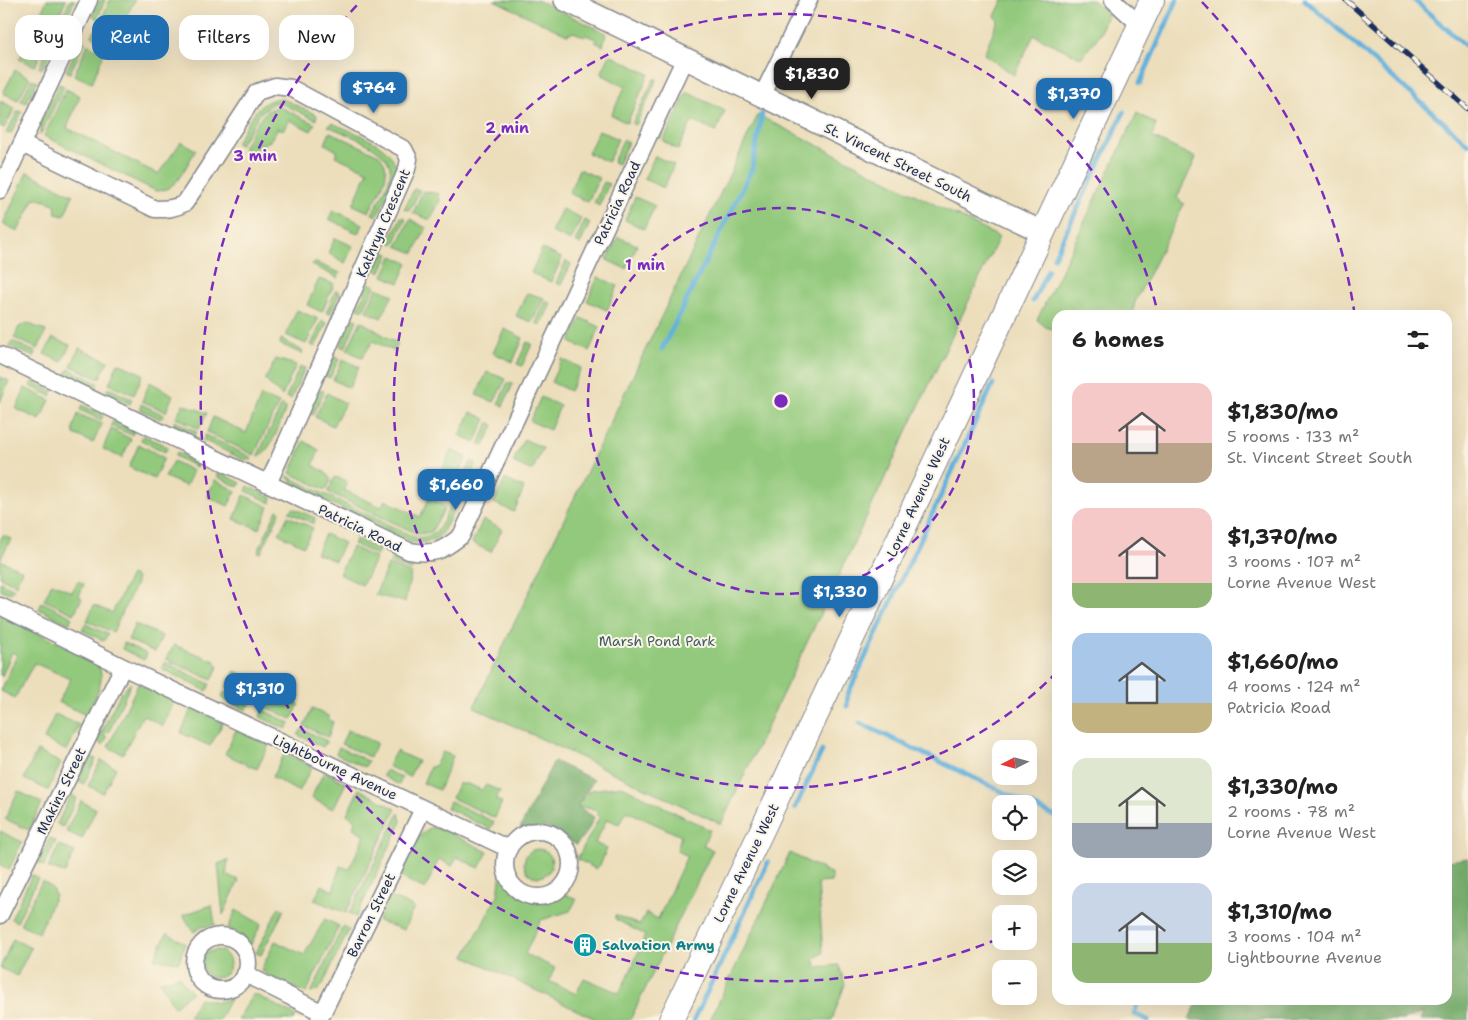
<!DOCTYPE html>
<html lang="en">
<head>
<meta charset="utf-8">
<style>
	:root { --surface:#fff; --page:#f6f6f6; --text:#222; --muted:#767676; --accent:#1f6fb2 }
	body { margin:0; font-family:"Shantell Sans",sans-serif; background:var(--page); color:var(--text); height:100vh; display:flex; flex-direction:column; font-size:19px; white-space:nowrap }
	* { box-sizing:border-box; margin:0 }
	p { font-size:16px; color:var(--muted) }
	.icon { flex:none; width:28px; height:28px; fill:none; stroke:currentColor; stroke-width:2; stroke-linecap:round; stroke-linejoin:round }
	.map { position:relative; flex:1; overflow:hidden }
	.panel { position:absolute; left:1052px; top:310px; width:400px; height:695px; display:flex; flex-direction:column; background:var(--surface); border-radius:15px; box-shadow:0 5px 20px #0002 }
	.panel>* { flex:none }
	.guide { position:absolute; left:15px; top:15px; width:475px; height:45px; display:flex; gap:10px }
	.needle { width:32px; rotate:264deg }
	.buttons { position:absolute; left:992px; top:740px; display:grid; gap:10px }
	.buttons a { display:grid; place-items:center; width:45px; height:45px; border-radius:10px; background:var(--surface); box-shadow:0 5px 20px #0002; font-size:25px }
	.price { position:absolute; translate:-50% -42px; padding:0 11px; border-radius:10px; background:var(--accent); color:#fff; font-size:16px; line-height:32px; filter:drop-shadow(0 1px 2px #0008) }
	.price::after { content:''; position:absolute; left:50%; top:30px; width:15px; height:11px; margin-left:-8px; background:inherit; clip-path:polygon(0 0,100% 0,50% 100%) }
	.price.current { background:#222; color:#fff }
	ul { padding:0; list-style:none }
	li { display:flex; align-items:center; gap:15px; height:125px; padding:0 20px }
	li span { display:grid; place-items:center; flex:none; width:140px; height:100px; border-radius:15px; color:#555 }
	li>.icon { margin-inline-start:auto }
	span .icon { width:60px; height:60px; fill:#fffc; stroke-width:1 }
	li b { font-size:21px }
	h2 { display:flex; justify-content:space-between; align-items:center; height:60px; padding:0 20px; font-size:21px }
	.pill { padding:0 18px; border-radius:15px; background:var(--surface); box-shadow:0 5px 20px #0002; font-size:18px; line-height:45px }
	.pill.current { background:var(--accent); color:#fff }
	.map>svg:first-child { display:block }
</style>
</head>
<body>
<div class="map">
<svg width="1468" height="1020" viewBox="0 0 1468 1020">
	<rect width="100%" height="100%" fill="#fcf5e5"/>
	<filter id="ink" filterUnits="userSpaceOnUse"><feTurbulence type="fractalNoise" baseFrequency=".02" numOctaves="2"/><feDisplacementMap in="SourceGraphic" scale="10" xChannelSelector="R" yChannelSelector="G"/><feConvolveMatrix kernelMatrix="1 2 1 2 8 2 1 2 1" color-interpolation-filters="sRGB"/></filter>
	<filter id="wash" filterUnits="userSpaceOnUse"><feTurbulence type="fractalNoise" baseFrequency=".0096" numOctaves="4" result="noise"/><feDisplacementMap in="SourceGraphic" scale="20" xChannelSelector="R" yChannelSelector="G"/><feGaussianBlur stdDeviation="1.12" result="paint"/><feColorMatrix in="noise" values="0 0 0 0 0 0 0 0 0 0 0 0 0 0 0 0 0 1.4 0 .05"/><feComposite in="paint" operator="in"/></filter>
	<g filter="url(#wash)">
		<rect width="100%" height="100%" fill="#ecdebb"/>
		<path fill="#92c97b" stroke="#567c6c" d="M47 0H66L54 25 38 19Z
			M70 0H75L62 29 57 28Z
			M100 0H105L97 19 92 15Z
			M110 0H135L119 29 100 23Z
			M494 0H537L606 33 603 46 595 42 597 40 586 35 584 37 574 32 567 35Z
			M1003 0H1092L1108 14 1098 37 1081 58 1034 35 1014 75 984 54 998 20 995 16Z
			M95 30 114 40 110 45 92 36Z
			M38 36 47 40 35 66 19 59 30 40Z
			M51 40 56 42 43 68H39Z
			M80 41 85 42 70 73 66 71Z
			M88 44 104 53 92 83 74 75Z
			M610 55 649 74 627 123 611 115 625 87 601 74Z
			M15 70 30 78 18 100 3 93Z
			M32 79 37 81 26 103 21 101Z
			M654 79H657L636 125 632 124Z
			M59 84 64 86 40 136V124Z
			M66 89 80 96 67 128 158 174 181 142 196 150C186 165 177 192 156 191L44 136Z
			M678 89 683 90 660 139 655 136Z
			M687 92 725 111 716 132 692 121 678 150 663 141Z
			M281 98 317 115 316 120 283 104 273 103 259 114 240 145 236 143C248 123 256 100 281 98Z
			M0 101 15 108 4 128 0 126Z
			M280 107 315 124 311 131 289 120 283 130 278 128 269 142H265L257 156 243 148C252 132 260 108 280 107Z
			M18 111 22 112 11 134 6 133Z
			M1137 113 1156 124 1152 137 1196 158 1177 198 1184 204 1135 302 1132 315H1058L1057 331 1046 327 1037 320Z
			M758 115 999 237 721 824 474 707Z
			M332 123C352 132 399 146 396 173 394 188 383 203 377 216L372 214C378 202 388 188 390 175 396 150 347 135 328 126Z
			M599 130 618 139 608 162 588 153Z
			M330 132 379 155C396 173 378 193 369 212L353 205 368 171 335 156 337 151 325 144Z
			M623 140 628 142 618 164 613 162Z
			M655 156 674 165 664 188 644 179Z
			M579 169 599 178 588 202 569 193Z
			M27 172 73 195 64 216 56 214 55 204 35 198 18 231 3 224Z
			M604 182 609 184 599 206 594 203Z
			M414 189 420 190 410 210 404 209Z
			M423 191 439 194 440 201 430 220 413 213Z
			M635 197 655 206 644 229 625 220Z
			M562 209 581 218 571 241 551 232Z
			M333 210 363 224 359 234 329 219Z
			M401 217 406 218 394 244 389 242Z
			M410 219 426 228 414 253 397 246Z
			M585 220 590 223 580 244 575 242Z
			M618 237 637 245 626 269 607 260Z
			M335 238 353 246 345 263 328 253Z
			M542 249 562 258 551 282 531 273Z
			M384 252 389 254 380 273 375 270Z
			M392 256 408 263 399 283 383 276Z
			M566 261 571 264 561 285 556 283Z
			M314 262 340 273 338 278 312 265Z
			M598 277 618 286 607 310 587 301Z
			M319 279 334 284 322 312 307 305Z
			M369 283 375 286 363 310 358 308Z
			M377 288 393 295 381 318 366 311Z
			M336 290 340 293 330 314 326 312Z
			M527 293 544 298 532 322 516 316Z
			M546 301 551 304 541 325 536 323Z
			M297 310 318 319 306 344 286 335Z
			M353 318 357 320 345 348 340 346Z
			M581 318 600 327 589 351 570 342Z
			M322 321 327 323 315 347 311 345Z
			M361 321 398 344 394 351 373 341 362 358 347 350Z
			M27 323 46 331 38 349 14 338 19 327Z
			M504 329 523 338 513 362 493 353Z
			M53 338 70 345 62 362 44 354Z
			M281 339 303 351 302 354 280 344Z
			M12 341 35 352 34 357 9 346Z
			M527 342 532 344 522 366 517 364Z
			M79 348 108 361 99 379 71 366Z
			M334 357 339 359 330 378 325 376Z
			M276 359 296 365 282 396 265 380Z
			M343 359 359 367 349 388 333 380Z
			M562 359 581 368 570 391 551 382Z
			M118 363 143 374 134 395 109 384Z
			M300 367 305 368 291 399 286 397Z
			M69 369 98 383 96 388 66 374Z
			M487 372 506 379 494 402 476 395Z
			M0 377 9 381 0 402Z
			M32 381 53 391 51 396 30 386Z
			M150 382 173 395 166 412 142 401Z
			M508 382 513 384 503 406 498 404Z
			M25 388 50 400 40 420 16 409Z
			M108 388 132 399 130 404 106 393Z
			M319 390 324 391 313 415 308 413Z
			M327 393 345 403 333 426 315 417Z
			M261 396 279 403 254 455 207 432 213 417 246 433Z
			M541 397 560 406 550 430 530 421Z
			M141 404 164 415 160 419 140 409Z
			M183 404 207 413 199 429 176 417Z
			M82 405 103 415 101 420 80 410Z
			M282 405 286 408C280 422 272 452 257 457Z
			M471 412 486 419 475 443 460 435Z
			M78 414 102 424 93 443 74 434 73 428Z
			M113 421 134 431 132 435 111 426Z
			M175 421 197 432 194 436 173 425Z
			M489 422 494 425 484 446 479 444Z
			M111 429 131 439 122 458 103 449Z
			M143 435 168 447 165 452 141 440Z
			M205 435 251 457 252 460 242 459 203 440Z
			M296 439 301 440 286 471 284 464Z
			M524 439 543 448 532 471 513 462Z
			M304 441 319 450 313 465 326 473 331 480 326 490 290 473Z
			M139 444 164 458 154 479 129 467Z
			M451 450 467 457 456 480 441 473Z
			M177 452 198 462 196 467 175 456Z
			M173 461 193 471 186 486 165 477Z
			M471 461 476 463 466 485 461 483Z
			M219 472 241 483 238 487 216 476Z
			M287 476 416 538C439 536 440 527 449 508L453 511C444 532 438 546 412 542L295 486Z
			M335 477 347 481 344 490 381 507 385 500 420 517 430 497 446 507 431 532 418 534 328 492Z
			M505 479 524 488 514 512 494 503Z
			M215 480 236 491 228 506 207 496Z
			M248 486 272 498 271 503 246 491Z
			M244 495 269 507 259 529 234 519Z
			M293 508 315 518 314 524 289 512Z
			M277 510 280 512 261 553 258 552Z
			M288 516 313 528 304 546 279 534Z
			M483 520 502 529 491 552 472 543Z
			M325 534 344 543 335 561 316 553Z
			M3 535 11 539 0 560 22 570 16 585 0 577V540Z
			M356 539 379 550 377 555 353 544Z
			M352 547 376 558 362 585 339 574Z
			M392 557 413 565 412 570 390 563Z
			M388 565 411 573 405 602 375 595Z
			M131 575 137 578 135 586 113 632 87 621 94 605 112 613Z
			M78 581 84 584 79 596 82 598 74 614 44 600 52 583 72 592Z
			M0 582 14 589 11 593 0 590Z
			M42 602 72 617 69 624 39 609Z
			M0 614 97 662C108 681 94 698 86 715L58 702 71 679 34 663 15 698 1 691 17 655 12 652 2 676 0 675Z
			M85 624 108 634 104 641 82 630Z
			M135 624 162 636 155 652 128 640Z
			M124 643 147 654 144 660 122 649Z
			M174 645 215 661 218 667 212 680 166 659Z
			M164 662 210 684 207 691 162 669Z
			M235 671 260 684 252 700 226 687Z
			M131 683 109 732 107 731 104 735 107 737 103 745 97 741 121 692Z
			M138 684 175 700 163 726 143 715 123 754 108 747Z
			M224 692 250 704 246 710 221 698Z
			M272 692 299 704 292 719 265 707Z
			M192 707 223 723 210 746 181 733Z
			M312 709 329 716V720L333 722 328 737 304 726Z
			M263 710 290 723 286 729 260 717Z
			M55 714 79 725 67 751 44 739Z
			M302 729 327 741 323 747 298 735Z
			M236 730 269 745 257 769 225 754Z
			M348 730 377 743 370 757 341 744Z
			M339 747 368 761 365 767 336 754Z
			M37 751 61 763 48 790 24 779Z
			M396 751 418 761 409 777 388 766Z
			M442 752 453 756 439 790 423 783 430 767 435 766Z
			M285 753 312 767 299 792 272 777Z
			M90 756 96 759 84 784 78 780Z
			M101 760 116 768 103 793 88 786Z
			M386 770 402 778 399 785 383 776Z
			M324 772 346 783 333 809 311 798Z
			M458 784H468L482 790 486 785 500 791 495 800 502 802 495 818 452 798Z
			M622 786 710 830 703 846 713 850 630 1020H597L465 956 498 895 501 871C511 898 537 909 562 893L577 899 570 911 541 920 525 954 555 968 549 981 576 994 584 978 619 993 631 970 645 935 615 919V915L640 925 646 913 658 919 687 856 677 850 681 836 627 811 619 824 607 819 595 843 607 849 600 865 596 869 577 859 599 818 596 810 577 806 590 790Z
			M359 789 396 809 346 913 314 900 322 885 333 891 340 866 349 869 365 835 353 828 355 820 347 814Z
			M18 791 42 803 29 830 5 819Z
			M71 795 77 798 63 827 57 824Z
			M81 801 96 809 82 839 66 831Z
			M450 801 494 822 490 829 447 808Z
			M399 813 401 821 399 827 356 917 349 914Z
			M432 827 446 831 488 852 479 868 457 857 452 866 439 859 425 889 402 878 400 875C408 860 415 833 432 827Z
			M0 831 22 842 9 870 0 865Z
			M50 838 56 841 44 866 38 863Z
			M59 845 75 852 65 873 48 868Z
			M524 863a14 14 0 1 1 28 0a14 14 0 1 1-28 0Z
			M790 853 830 873 832 878 831 882 818 883 823 953 814 959 817 967 839 965 845 984 832 1020H710Z
			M228 860 226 875 239 880 223 915 218 864Z
			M32 875 38 878 17 922 11 919Z
			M42 881 51 887 55 895 39 933 20 924Z
			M390 897 414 907 404 930 378 921Z
			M212 905 215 925 202 927 194 932 183 915Z
			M279 907 284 910 261 955 256 953Z
			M236 910 261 924 250 946 243 937 228 928Z
			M325 919 339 926 306 993 269 976 261 970 275 941 304 955Z
			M343 926 349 930 322 986 318 990 311 993Z
			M167 933 185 943 179 962 154 959Z
			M13 939 31 948 17 976 0 968Z
			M202 964a14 14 0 1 1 28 0a14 14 0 1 1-28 0Z
			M180 976 182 981 192 992 174 1007 160 981Z
			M252 995H256L296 1016 294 1020H238Z
			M199 998 218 1002 230 999 219 1020H198L189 1016Z"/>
		<path fill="#75ad6b" stroke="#486e64" d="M554 761 594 780 577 806 594 817 588 830 576 845 550 828H520Z
			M1468 858V1020H1420L1423 1012 1404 1020H1188L1199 1000H1448V861Z"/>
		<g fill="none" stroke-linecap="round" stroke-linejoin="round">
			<path stroke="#62b1dc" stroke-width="5" d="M1305 0 1468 144
				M1414 0 1468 48
				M1140 83 1177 0
				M1054 257 1124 112
				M1033 301 1048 270
				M662 349 752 169 762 114
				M847 706 848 694 993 384
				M860 723 1028 804
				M1029 804 1058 818
				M795 808 822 751
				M1139 1000 1134 1014 1148 1020
				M694 1020 768 862"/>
		</g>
	</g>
	<g filter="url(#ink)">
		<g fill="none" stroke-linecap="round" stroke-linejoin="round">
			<g stroke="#84868c" stroke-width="19">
				<path id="minor" d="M1113 0 1140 25
					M762 96 809 0
					M22 144 155 209C167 209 174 209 185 203L257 92 275 86 291 88 404 149 409 159 407 169 268 484
					M0 190 89 0
					M0 355 409 551C434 555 441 552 461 536L685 58
					M0 606 123 667 509 849
					M505 864a33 33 0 1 1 66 0a33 33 0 1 1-66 0Z
					M0 915 123 667
					M194 963a27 27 0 1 1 54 0a27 27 0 1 1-54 0Z
					M245 974 323 1013
					M319 1020 423 809"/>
			</g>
			<g stroke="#84868c" stroke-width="24">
				<path id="tertiary" d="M565 0 1042 232"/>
			</g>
			<g stroke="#84868c" stroke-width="26">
				<path id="secondary" d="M671 1020 761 832 1152 0"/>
			</g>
			<use href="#minor" stroke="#fff" stroke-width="16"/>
			<use href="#tertiary" stroke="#fff" stroke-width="21"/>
			<use href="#secondary" stroke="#fff" stroke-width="24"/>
			<g stroke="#1b2f5e" stroke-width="5.5">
				<path id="rail" d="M1346 0 1468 109"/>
			</g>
			<use href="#rail" stroke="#fcf5e5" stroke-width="4" stroke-dasharray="11" stroke-linecap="butt"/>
		</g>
	</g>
	<g fill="none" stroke="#7b2cbf" stroke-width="2.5" stroke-dasharray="9 6">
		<circle cx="781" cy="401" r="193"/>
		<path d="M1057 672A387 387 0 1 1 1158 314"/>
		<path d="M998 939A580 580 0 0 1 360 2M1202 2A580 580 0 0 1 1354 310"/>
	</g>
	<defs>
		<g id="building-disc" transform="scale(1.25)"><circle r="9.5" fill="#0f9aa8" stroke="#fcf5e5"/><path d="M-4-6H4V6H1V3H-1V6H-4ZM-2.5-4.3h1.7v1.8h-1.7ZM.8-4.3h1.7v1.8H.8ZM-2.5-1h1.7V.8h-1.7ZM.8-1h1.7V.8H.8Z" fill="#fff"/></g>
	</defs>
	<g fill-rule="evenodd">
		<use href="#building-disc" x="585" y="945"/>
	</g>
	<g text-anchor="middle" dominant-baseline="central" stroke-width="4" stroke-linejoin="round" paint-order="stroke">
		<g font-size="14" fill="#1b2f5e" stroke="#fcf5e5">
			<text transform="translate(898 162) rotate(26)">St. Vincent Street South</text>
			<text transform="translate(617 203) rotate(-65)">Patricia Road</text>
			<text transform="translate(383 223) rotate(-67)">Kathryn Crescent</text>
			<text transform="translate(918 497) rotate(-65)">Lorne Avenue West</text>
			<text transform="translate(360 528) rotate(26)">Patricia Road</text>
			<text transform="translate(335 767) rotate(25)">Lightbourne Avenue</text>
			<text transform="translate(61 791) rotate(-64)">Makins Street</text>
			<text transform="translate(746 863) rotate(-64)">Lorne Avenue West</text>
			<text transform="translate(371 915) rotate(-64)">Barron Street</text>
		</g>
		<g font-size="14" fill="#3f5d67" stroke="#fcf5e5">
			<text x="657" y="641">Marsh Pond Park</text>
		</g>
		<g font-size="14" font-weight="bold" fill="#0d838f" stroke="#fcf5e5" text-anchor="start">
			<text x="602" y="945">Salvation Army</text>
		</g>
	</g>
	<circle cx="781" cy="401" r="8" fill="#7b2cbf" stroke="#fcf5e5" stroke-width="2.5"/>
	<g font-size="15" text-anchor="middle" font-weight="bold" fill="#7b2cbf" stroke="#fcf5e5" stroke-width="4" stroke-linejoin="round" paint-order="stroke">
		<text x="507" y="133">2 min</text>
		<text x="255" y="161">3 min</text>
		<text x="645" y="270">1 min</text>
	</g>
</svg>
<div class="buttons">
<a><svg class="needle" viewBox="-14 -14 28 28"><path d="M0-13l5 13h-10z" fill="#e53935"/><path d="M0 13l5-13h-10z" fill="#767676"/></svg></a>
<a><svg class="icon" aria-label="locate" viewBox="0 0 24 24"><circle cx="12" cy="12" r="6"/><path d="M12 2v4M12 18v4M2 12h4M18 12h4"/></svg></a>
<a><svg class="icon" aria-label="layers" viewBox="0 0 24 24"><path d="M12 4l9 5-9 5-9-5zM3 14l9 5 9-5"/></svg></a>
<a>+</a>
<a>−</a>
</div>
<b class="price current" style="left:812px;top:100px">$1,830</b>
<b class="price" style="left:374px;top:114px">$764</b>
<b class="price" style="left:1074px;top:120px">$1,370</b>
<b class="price" style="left:456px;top:511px">$1,660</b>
<b class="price" style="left:840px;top:618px">$1,330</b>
<b class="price" style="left:260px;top:715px">$1,310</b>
<div class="guide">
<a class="pill">Buy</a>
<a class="pill current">Rent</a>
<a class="pill">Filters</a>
<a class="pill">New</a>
</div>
<section class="panel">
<h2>6 homes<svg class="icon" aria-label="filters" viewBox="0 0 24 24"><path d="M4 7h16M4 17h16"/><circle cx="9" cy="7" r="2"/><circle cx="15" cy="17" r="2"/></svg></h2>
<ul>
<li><span style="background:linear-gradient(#f6c9c9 60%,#b9a48a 0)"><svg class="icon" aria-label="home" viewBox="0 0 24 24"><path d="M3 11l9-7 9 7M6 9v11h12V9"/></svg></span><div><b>$1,830/mo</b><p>5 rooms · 133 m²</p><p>St. Vincent Street South</p></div></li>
<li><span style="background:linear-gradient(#f6c9c9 75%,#8fb573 0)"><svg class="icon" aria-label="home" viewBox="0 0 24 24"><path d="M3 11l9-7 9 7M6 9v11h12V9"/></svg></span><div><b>$1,370/mo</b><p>3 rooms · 107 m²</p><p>Lorne Avenue West</p></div></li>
<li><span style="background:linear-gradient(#a9c7e8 70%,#c2b280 0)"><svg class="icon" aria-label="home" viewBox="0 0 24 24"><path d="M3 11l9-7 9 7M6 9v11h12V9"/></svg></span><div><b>$1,660/mo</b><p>4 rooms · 124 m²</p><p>Patricia Road</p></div></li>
<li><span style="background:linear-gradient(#dfe7d0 65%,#9aa5b1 0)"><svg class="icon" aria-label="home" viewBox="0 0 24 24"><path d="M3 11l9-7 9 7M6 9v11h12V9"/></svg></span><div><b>$1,330/mo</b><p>2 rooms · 78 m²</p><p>Lorne Avenue West</p></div></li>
<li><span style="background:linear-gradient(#c9d6e8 60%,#8fb573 0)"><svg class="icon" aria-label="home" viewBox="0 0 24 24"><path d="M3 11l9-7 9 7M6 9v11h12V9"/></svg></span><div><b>$1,310/mo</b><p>3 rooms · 104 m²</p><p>Lightbourne Avenue</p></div></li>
</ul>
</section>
</div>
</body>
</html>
